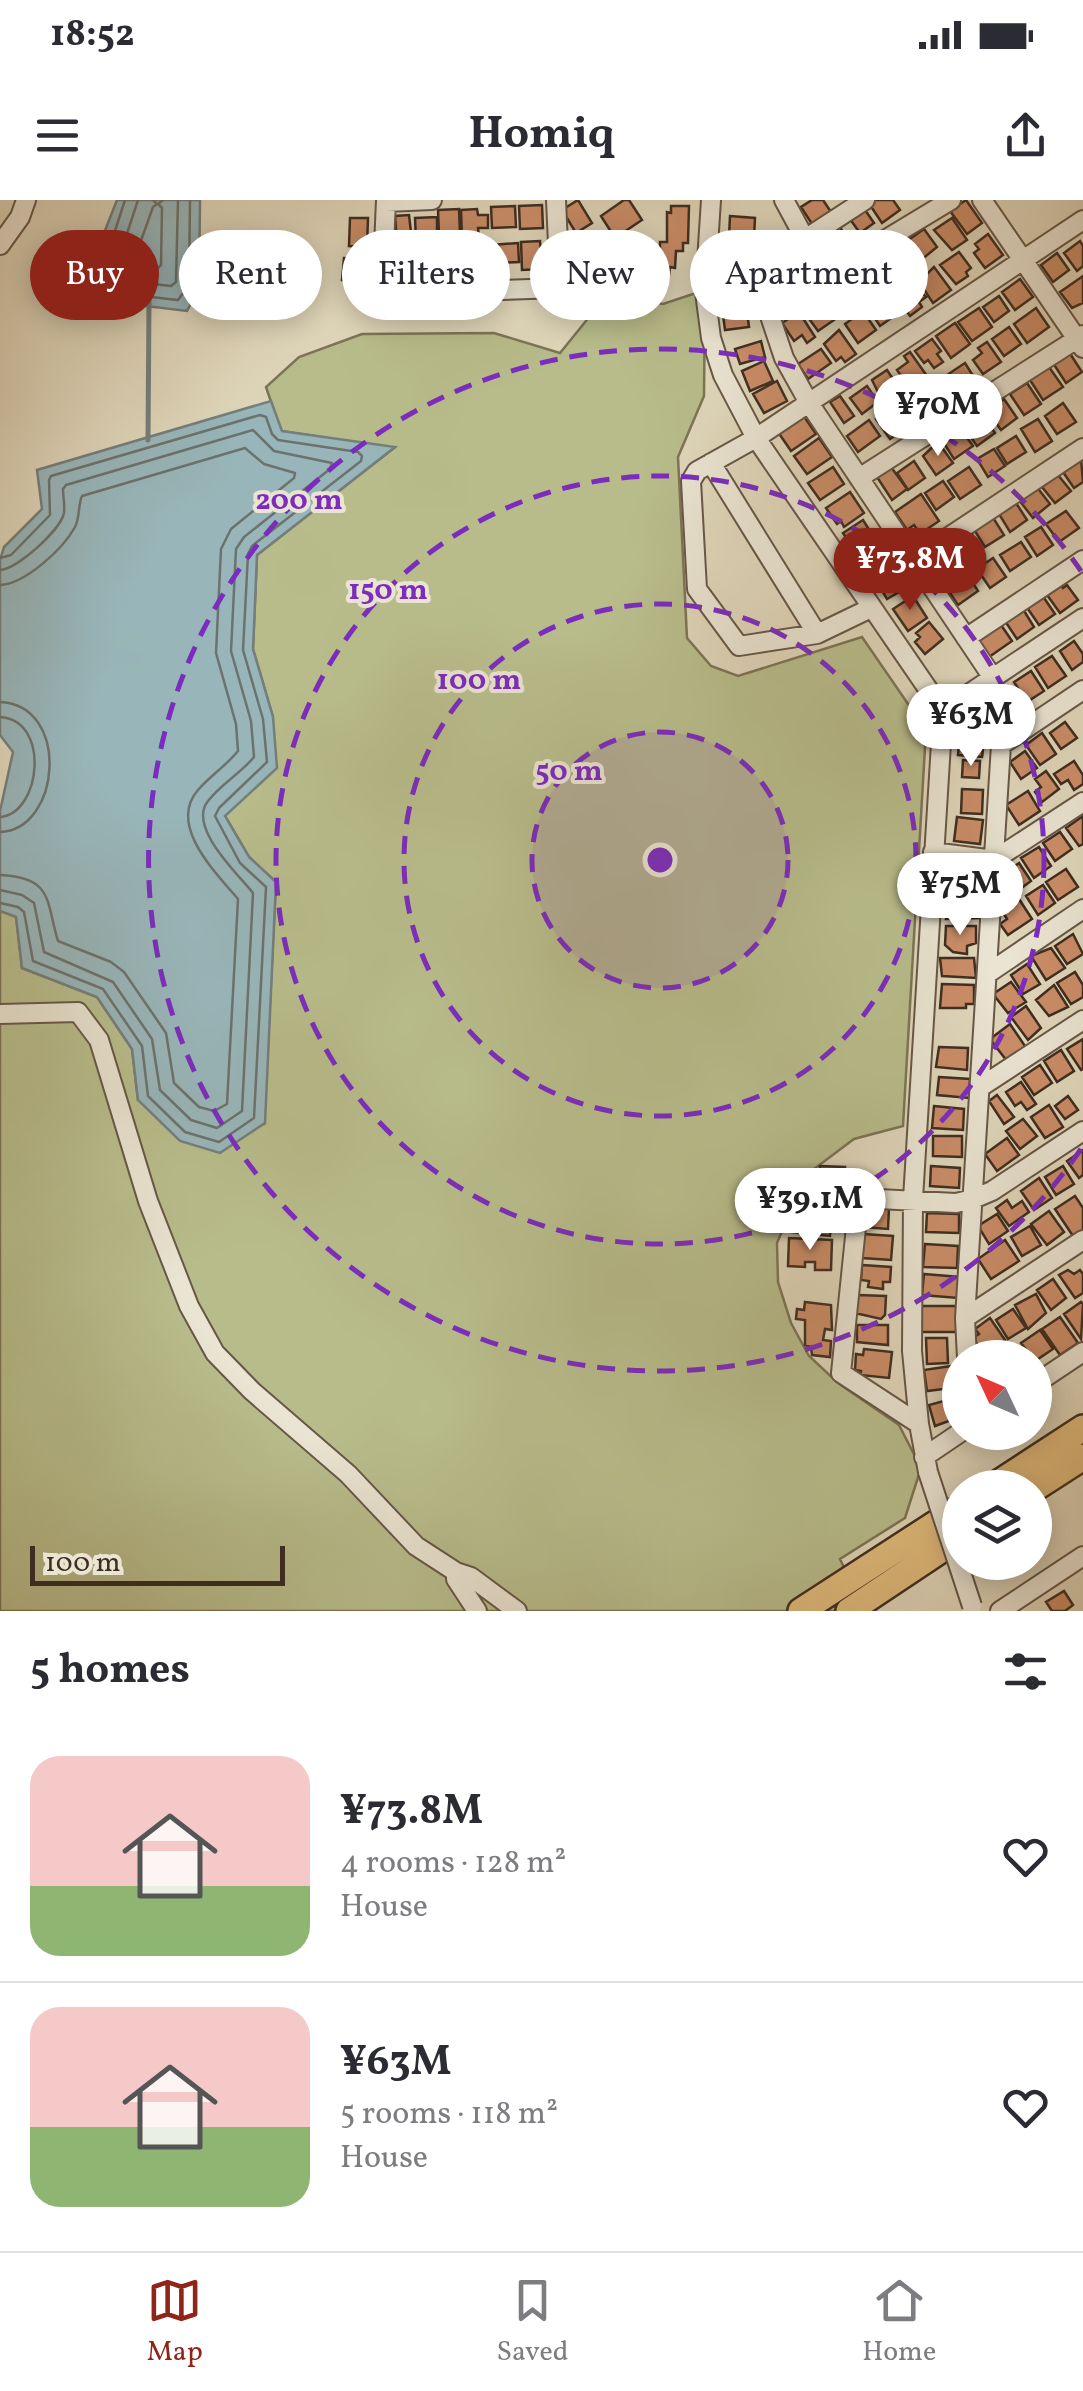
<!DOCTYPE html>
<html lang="en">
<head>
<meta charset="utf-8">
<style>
	:root { --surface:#fff; --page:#f7f7f7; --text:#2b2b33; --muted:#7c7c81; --line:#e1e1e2; --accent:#8f2418 }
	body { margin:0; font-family:Vollkorn,serif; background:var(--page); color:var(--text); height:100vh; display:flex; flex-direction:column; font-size:38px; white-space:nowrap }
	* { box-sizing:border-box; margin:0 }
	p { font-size:32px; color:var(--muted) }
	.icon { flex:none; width:55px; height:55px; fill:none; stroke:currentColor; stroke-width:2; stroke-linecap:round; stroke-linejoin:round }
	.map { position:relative; height:1411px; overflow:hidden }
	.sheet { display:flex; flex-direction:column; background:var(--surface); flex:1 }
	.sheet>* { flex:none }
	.hud { position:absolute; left:30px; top:30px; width:1025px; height:90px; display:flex; gap:20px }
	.needle { width:65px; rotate:314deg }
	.controls { position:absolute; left:942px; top:1140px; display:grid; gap:20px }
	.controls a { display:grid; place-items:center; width:110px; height:110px; border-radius:50%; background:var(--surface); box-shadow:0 5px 25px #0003; font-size:50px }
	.scale { position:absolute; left:30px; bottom:25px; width:255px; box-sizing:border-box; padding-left:10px; border:5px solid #3f2d21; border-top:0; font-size:28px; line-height:35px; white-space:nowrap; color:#3f2d21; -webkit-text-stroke:8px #eae4d2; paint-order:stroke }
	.price { position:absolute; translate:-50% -85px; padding:0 22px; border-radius:35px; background:#fff; color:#222; font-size:32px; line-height:65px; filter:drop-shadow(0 2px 5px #0008) }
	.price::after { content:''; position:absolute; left:50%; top:60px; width:30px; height:22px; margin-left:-15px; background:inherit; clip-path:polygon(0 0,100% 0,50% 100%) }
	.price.current { background:var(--accent); color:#fff }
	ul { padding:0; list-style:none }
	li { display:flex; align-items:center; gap:30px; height:250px; padding:0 30px }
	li+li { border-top:2px solid var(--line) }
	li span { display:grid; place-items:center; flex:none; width:280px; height:200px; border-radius:30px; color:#555 }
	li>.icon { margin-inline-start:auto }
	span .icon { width:120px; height:120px; fill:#fffc; stroke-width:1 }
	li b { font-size:42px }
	h2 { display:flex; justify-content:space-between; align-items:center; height:120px; padding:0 30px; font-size:42px }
	.pill { padding:0 35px; border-radius:45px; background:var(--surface); box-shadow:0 5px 25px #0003; font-size:35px; line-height:90px }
	.pill.current { background:var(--accent); color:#fff }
	.status { display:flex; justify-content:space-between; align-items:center; height:70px; padding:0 50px; background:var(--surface); direction:ltr }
	.status svg { height:28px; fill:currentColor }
	header { display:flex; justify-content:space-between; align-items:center; height:130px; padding:0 30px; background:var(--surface); font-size:45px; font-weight:700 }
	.tab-bar { display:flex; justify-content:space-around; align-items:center; height:140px; border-top:2px solid var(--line); background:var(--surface); font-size:28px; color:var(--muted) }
	.tab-bar a { display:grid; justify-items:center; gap:5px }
	.tab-bar .current { color:var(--accent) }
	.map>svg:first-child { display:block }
</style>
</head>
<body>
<div class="status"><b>18:52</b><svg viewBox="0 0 49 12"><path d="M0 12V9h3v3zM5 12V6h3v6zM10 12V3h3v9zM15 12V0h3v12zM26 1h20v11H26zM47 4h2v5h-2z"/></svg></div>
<header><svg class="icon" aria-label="menu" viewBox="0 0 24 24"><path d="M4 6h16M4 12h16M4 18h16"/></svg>Homiq<svg class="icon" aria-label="share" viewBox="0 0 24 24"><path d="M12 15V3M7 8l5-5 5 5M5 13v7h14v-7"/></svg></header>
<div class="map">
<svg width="1083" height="1411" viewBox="0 0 1083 1411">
	<rect width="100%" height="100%" fill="#dfd6ba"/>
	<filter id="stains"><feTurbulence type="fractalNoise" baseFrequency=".002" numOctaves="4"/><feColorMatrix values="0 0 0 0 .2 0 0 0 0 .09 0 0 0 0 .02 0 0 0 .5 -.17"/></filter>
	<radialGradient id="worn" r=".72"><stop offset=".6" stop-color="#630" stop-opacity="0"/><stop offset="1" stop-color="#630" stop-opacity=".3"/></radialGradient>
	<path fill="#b8bc8b" stroke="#7c7456" stroke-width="2.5" d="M705 90 704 196 678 257 687 438 711 466 738 476 862 437 926 530 903 926 854 939 806 975 777 1043 778 1082 791 1123 809 1156 838 1183 899 1225 921 1268 905 1318 840 1359 864 1411H0V711L16 716 22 768 97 797 132 849 138 900 264 924 276 682 249 657 225 616 273 517 253 449 257 355 394 248 281 231 266 187 299 157 362 134 494 133 560 153 607 95 663 104Z"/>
	<path fill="#98b6ba" stroke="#747f7d" stroke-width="2.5" d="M117 0H200L199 88 187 111 121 103 84 84Z
		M271 201 282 231 395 247 257 355 253 449 273 517 277 568 225 616 249 657 276 682 265 923 220 953 180 941 138 900 132 849 97 797 22 768 16 717 0 711V611L13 552 0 535V360L4 347 42 309 37 270Z"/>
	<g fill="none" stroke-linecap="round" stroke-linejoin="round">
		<path stroke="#6c726e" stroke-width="2.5" d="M125 0 99 80 124 94 178 100 189 85 190 0
			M138 0 114 73 128 81 171 86 176 82 178 0
			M153 0 157 4 153 7 133 63 137 67 156 70 161 65 162 8 158 4 163 0
			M0 358 11 355 50 315 49 280 51 276 260 215 266 217 272 234 278 240 358 252 362 256 361 261 252 346 248 354 243 450 263 519 267 562 219 608 215 616 240 663 266 687 254 918 219 942 185 932 148 896 142 846 103 789 33 761 24 712 18 707 0 703
			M0 370C17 369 60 331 64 313 65 305 63 297 63 289L66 285 253 230 274 251 332 263 330 269 244 337 236 349 231 451 251 521 254 557C241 573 221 584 208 601 187 627 238 674 253 693L242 911 217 928 191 920 160 890 152 839 113 782 44 752 34 703 22 695 0 690
			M0 385C25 384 63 349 75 327 80 317 78 305 82 296L245 248 264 264 295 273 294 278 231 329 221 349 216 453 236 524 238 551C227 565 210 576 198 590 167 625 216 673 238 699L227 904 214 911 199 907 174 883 166 833 124 772 111 762 58 741C46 703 54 677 0 675
			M0 502C71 505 61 630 0 632
			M0 517C51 520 41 614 0 617"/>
		<path stroke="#747f7d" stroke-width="5" d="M148 240 149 101"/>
	</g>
	<path fill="#ca8d68" stroke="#3f2d21" stroke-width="2.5" d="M578 0 592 23 576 33 562 10Z
		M624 0H629L642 20 615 38 601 16Z
		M812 0H823L831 12 812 24 801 7Z
		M871 0H893L900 10 882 23 868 2Z
		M966 0 982 23 967 34 950 11Z
		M861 4 874 23 860 33 847 15Z
		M542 5 543 28 520 29 519 6Z
		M515 6 516 27 492 28 491 7Z
		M671 6H689L688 43H683V51H676L675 68 670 67 669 75 658 74 656 93 633 92V87H621V67H630V61H642V49H660V42H667V12L671 13Z
		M459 9 460 34 439 35 438 10Z
		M477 9 478 15H488V28H478L479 37 462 38 461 10Z
		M409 15 412 41 397 42 395 16Z
		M730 16 755 18 754 38 729 37Z
		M437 17V41L416 42 415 18Z
		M350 18H368L367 47 349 46Z
		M952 18 967 40 952 50 934 30Z
		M836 22 853 46 838 58 820 33Z
		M924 29 937 47 921 60 907 41Z
		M988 34 1003 55 985 68 974 53 979 49 975 44Z
		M817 37 827 51 811 63 800 48Z
		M540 41 542 69 522 70 521 42Z
		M1080 41 1083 46V66L1077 71 1064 53Z
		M903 42 917 62 901 74 889 57 899 50 897 46Z
		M518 43 519 62 493 63 492 45Z
		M466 46 467 66 443 67 442 48Z
		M488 46 489 67 470 68 468 47Z
		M438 47 440 71 415 72 413 48Z
		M755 48 756 67 725 68 724 49Z
		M408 51 410 77 396 78 394 53Z
		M959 52 971 68 966 72 968 76 956 84 940 65Z
		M1057 53 1069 70 1053 82 1041 65Z
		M884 57 898 77 879 85 867 69Z
		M344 58 365 59 364 81 342 80Z
		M934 67 951 90 933 103 919 82Z
		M861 73 874 91 858 103 845 84Z
		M755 75 756 96 722 97 721 77Z
		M1083 76V103L1072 108 1060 92Z
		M1020 79 1033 97 1015 110 1002 92Z
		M913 83 926 97 919 102 922 107 910 116 896 96Z
		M840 85 854 105 838 117 823 96Z
		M999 96 1009 111 994 122 983 107Z
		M818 97 834 120 818 131 802 109Z
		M889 97 900 112 880 126 870 111Z
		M746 104 749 127 725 130 722 107Z
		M979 108 992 127 972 141 958 122Z
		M1036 108 1049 127 1027 143 1014 124Z
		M863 111 876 130 858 143 845 124Z
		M799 112 815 137 807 143 802 135 794 141 782 123Z
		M955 123 970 144 951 158 936 136Z
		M1009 127 1021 144 1004 156 992 139Z
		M839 130 856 154 845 162 841 157 836 161 824 144Z
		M932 139 941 151 937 154 943 162 934 168 928 160 924 163 915 151Z
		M761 141 765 157 740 164 735 149Z
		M987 142 1001 162 983 174 973 160 982 153 978 148Z
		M821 149 831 163 808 179 798 164Z
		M910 152 927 176 910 188 897 170 908 162 904 156Z
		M1069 152 1082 172 1066 183 1053 163Z
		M764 161 773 181 750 191 742 171Z
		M965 163 975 179 958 191 947 175Z
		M1049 167 1063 187 1043 200 1030 180Z
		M887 170 899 188 882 200 872 180Z
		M944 178 954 192 934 207 924 192Z
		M777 181 787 201 764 213 753 194Z
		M1027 183 1041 204 1024 215 1010 194Z
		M867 186 878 202 862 214 850 198Z
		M916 188 929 208 911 221 897 202Z
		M840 196 854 216 844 223 830 202Z
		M1004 199 1017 218 1001 230 987 210Z
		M1063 203 1076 222 1057 234 1045 216Z
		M896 205 910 225 890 239 876 219Z
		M982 214 995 233 977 246 963 226Z
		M803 215 816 234 791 251 778 232Z
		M1038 219 1052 241 1035 252 1021 229Z
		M869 220 880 236 858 252 847 236Z
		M960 228 973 246 954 259 942 240Z
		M1016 236 1026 252 1007 264 997 248Z
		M819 238 832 257 807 274 794 256Z
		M938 242 953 263 936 275 923 256Z
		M994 249 1005 266 988 277 977 259Z
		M1081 259 1083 282 1074 288 1063 272Z
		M914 261 925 278 908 290 897 273Z
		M833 267 844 284 820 300 808 283Z
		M891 267 907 289 892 300 877 277Z
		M969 267 981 285 960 299 948 281Z
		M1058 275 1071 291 1055 303 1042 287Z
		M943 281 954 297 936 310 925 293Z
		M1036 286 1050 304 1033 318 1019 300Z
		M850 292 864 313 844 327 841 321 837 324 826 308Z
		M921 294 939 321 920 334 914 325 907 330 895 312Z
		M1016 303 1027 320 1010 332 999 314Z
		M1066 311 1079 328 1059 342 1046 324Z
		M992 316 1004 335 985 347 973 328Z
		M863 320 873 336 854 349 843 333Z
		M1041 327 1053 345 1037 356 1025 337Z
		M970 332 981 347 962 361 951 346Z
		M1021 342 1031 357 1010 371 1000 355Z
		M882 344 894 361 871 377 859 360Z
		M945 346 956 362 939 374 928 357Z
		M993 358 1006 377 990 388 977 369Z
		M901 367 911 385 887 399 877 382Z
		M967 374 978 391 958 405 946 387Z
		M1059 383 1063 388 1067 385 1078 400 1060 413 1045 392Z
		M1042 395 1055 414 1039 425 1026 406Z
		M913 396 927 418 908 431 893 409Z
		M1021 406 1034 427 1017 439 1003 418Z
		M929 422 943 439 925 454 915 442 920 437 916 433Z
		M999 422 1012 441 989 457 975 437Z
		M1074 441 1083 454V462L1072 470 1060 451Z
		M1052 456 1066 476 1048 488 1035 467Z
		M1031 471 1044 491 1027 502 1014 482Z
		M1008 486 1024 510 1008 521 992 497Z
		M987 500 999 517 979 531 967 514Z
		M1065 522 1077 538 1061 549 1050 533Z
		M1042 533 1056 554 1040 565 1026 545Z
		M960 534 985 536 982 557 958 555Z
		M1025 551 1037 568 1021 579 1010 562Z
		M963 560 980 561 979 578 962 577Z
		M1074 561 1083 575V584L1074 590 1068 580 1061 584 1054 574Z
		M1046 571 1059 589 1042 602 1035 592 1041 587 1035 579Z
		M962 589 983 590 982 614 961 613Z
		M1028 591 1040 611 1019 625 1006 605Z
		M1083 616V644L1079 646 1066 628Z
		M957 617 983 620 980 644 954 641Z
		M1060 632 1072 649 1055 661 1043 643Z
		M1039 647 1051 666 1034 678 1021 658Z
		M1019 663 1031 681 1016 692 1004 674Z
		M975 666 974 691 953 692 952 667Z
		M1066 669 1078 687 1058 700 1046 682Z
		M1043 685 1055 703 1038 715 1026 696Z
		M950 695 978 696 979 718 946 719Z
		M1019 699 1032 719 1008 735 1000 724 1007 719 1002 711Z
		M946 726H976V743L967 746V754L953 752 945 745Z
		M1073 734 1083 754 1067 764 1055 746Z
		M1051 748 1065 768 1046 780 1031 756Z
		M940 758H974L976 778 942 776Z
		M1027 764 1040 784 1023 794 1011 775Z
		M1075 772 1083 785V797L1071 804 1057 783Z
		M1011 782 1026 802 1008 813 993 794Z
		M942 784 974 785V804H966V808H940Z
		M1054 785 1068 807 1049 816 1036 800Z
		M1026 806 1041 828 1028 840 1011 817Z
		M1010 824 1027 849 1007 861 990 839Z
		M1083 839V869L1081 870 1067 849Z
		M939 847 968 848 967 870 936 867Z
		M1061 850 1074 871 1057 882 1044 861Z
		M1040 865 1052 883 1034 895 1022 877Z
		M939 877 970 879 969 898 937 895Z
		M1021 882 1036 904 1027 910 1021 902 1015 906 1006 892Z
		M997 895 1014 917 1004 924 989 901Z
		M1068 896 1078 910 1065 919 1055 906Z
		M1049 905 1063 927 1045 938 1031 917Z
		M934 906 964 909 963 930 932 928Z
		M1023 919 1037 936 1020 949 1006 931Z
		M933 936H962V957L933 956Z
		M1007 938 1019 955 997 971 985 954Z
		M1083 950V975L1079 978 1067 961Z
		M820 966 845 967 839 1005 842 1009 838 1013 834 1009 830 1013 806 1012 809 977 819 978Z
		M931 966 960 968 959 988 930 986Z
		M1063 966 1074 984 1056 995 1045 977Z
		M1039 978 1052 998 1034 1010 1021 991Z
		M1075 996 1083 1008V1030L1073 1036 1055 1009Z
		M1007 1000 1012 1008 1022 1001 1029 1012 1009 1026 996 1008Z
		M864 1006 889 1008 888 1029 863 1027Z
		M1049 1011 1064 1032 1047 1045 1031 1024Z
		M792 1012 832 1016 830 1036 790 1032Z
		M927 1013 959 1014V1033L926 1032Z
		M997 1014 1008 1031 989 1044 978 1026Z
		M1030 1026 1041 1045 1022 1056 1011 1037Z
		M863 1034 893 1036 891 1060 862 1058Z
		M789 1038 832 1040 831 1070H815V1062H805V1067L788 1066Z
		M1005 1040 1019 1061 991 1079 978 1059Z
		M925 1044 958 1046 957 1068 923 1067Z
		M862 1065 891 1067 890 1082H883V1089L868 1087 869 1081 861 1080Z
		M1068 1070 1074 1074 1080 1070 1083 1074V1093L1075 1098 1059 1075Z
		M924 1074 960 1077 958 1098 922 1095Z
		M1053 1079 1066 1098 1051 1110 1037 1090Z
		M1036 1094 1046 1113 1028 1129 1015 1105Z
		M858 1095 886 1096 885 1115 881 1119 855 1113Z
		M805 1102 831 1105 832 1130 825 1129 823 1140 831 1141 830 1157 812 1155 811 1147 805 1145V1120L796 1119 797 1109 804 1110Z
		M1081 1102 1083 1104 1081 1139 1064 1114Z
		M922 1106H956L957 1132H920Z
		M1013 1109 1026 1128 1008 1139 996 1120Z
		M1060 1117 1078 1143 1060 1155 1042 1129Z
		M990 1118 1005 1140 984 1154 973 1138 979 1134 975 1129Z
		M857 1125H888V1145L857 1142Z
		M1040 1130 1053 1149 1035 1161 1021 1143Z
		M926 1138H947L948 1163 927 1164Z
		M864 1149 892 1152 889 1178 860 1175 861 1171 855 1170 856 1154 863 1155Z
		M958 1165 960 1187 927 1191 924 1170Z
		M958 1197 960 1217 935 1226 929 1205Z
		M1064 1391 1073 1405 1065 1411H1052L1046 1402Z"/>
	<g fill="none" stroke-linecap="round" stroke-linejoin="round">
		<g stroke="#675747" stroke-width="22">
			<path id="minor" d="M386 0 382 94 560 88 556 0
				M711 0 705 92 711 138 723 175 756 238 943 511 913 999 912 1151 919 1224 928 1272
				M784 0 805 39 768 110 784 158 809 203 993 478
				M982 0 1083 148
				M386 2 432 0
				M805 39 865 0
				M0 45 20 17 26 0
				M769 110 951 0
				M711 263 817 434
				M859 278 1083 135
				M914 360 1083 248
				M871 408 817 434 739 446 697 389 691 281 697 271 756 238 1083 20
				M966 438 1083 360
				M943 511 1083 418
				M933 652 994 660 1083 602
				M987 774 1083 709
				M0 814 78 812 99 840 148 1001 189 1106 215 1153 252 1191 348 1274 416 1346 456 1372 471 1377 517 1411
				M979 888 1083 820
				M965 1118 1083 1040
				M967 1158 965 1118 1001 545 1083 490
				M1035 1184 1083 1152
				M919 1224 841 1173 859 998 956 1003 973 999 992 991 1083 931
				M924 1257 961 1232
				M456 1372V1379L477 1411
				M1000 1411 1083 1356"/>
		</g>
		<g stroke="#3f2d21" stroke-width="30">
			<path id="highway" d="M991 1288 1083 1228
				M1035 1288 1083 1257
				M801 1411 960 1308
				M849 1411 960 1337"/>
		</g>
		<use href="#minor" stroke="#eae4d2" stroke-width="18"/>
		<use href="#highway" stroke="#e0bb7d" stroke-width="25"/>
		<g stroke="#675747" stroke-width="22" stroke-linecap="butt">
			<path id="minor-bridge" d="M928 1272 972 1406"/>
		</g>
		<use href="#minor-bridge" stroke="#eae4d2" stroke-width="18"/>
	</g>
	<circle cx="660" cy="660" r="128" fill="#7b2cbf" fill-opacity=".12"/>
	<g fill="none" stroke="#7b2cbf" stroke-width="5" stroke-dasharray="18 12">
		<circle cx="660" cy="660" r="128"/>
		<circle cx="660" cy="660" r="256"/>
		<circle cx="660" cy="660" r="384"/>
		<path d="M1081 949A511 511 0 1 1 1081 371"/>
	</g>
	<circle cx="660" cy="660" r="15" fill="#7b2cbf" stroke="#eae4d2" stroke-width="5"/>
	<g font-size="30" text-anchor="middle" font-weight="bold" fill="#7b2cbf" stroke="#eae4d2" stroke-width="8" stroke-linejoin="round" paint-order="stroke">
		<text x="299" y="309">200 m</text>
		<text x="388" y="399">150 m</text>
		<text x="479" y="489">100 m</text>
		<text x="569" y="580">50 m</text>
	</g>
	<rect width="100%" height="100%" filter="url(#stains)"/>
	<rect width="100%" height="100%" fill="url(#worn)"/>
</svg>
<div class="controls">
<a><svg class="needle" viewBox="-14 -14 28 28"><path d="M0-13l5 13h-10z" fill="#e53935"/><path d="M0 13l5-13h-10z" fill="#7c7c81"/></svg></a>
<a><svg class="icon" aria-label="layers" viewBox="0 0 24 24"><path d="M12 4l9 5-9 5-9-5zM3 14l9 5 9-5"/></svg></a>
</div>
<div class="scale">100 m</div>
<b class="price" style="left:938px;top:259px">¥70M</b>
<b class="price current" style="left:910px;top:413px">¥73.8M</b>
<b class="price" style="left:971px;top:569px">¥63M</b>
<b class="price" style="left:960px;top:738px">¥75M</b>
<b class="price" style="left:810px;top:1053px">¥39.1M</b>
<div class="hud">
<a class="pill current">Buy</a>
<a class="pill">Rent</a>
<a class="pill">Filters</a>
<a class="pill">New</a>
<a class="pill">Apartment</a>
</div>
</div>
<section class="sheet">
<h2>5 homes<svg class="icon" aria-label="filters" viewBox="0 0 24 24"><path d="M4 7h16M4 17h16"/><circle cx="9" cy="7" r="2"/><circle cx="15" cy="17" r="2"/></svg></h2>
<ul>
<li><span style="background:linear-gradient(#f6c9c9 65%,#8fb573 0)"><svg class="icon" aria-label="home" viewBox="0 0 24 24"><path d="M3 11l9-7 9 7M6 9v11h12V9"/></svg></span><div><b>¥73.8M</b><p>4 rooms · 128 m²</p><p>House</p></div><svg class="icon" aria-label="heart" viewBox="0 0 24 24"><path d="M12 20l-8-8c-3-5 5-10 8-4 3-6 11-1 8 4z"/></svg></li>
<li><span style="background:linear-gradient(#f6c9c9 60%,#8fb573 0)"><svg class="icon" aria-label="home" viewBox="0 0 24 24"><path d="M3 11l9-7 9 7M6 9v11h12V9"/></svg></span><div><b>¥63M</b><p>5 rooms · 118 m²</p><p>House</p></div><svg class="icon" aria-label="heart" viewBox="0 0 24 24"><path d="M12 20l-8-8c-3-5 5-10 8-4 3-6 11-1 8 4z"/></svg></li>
</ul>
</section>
<nav class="tab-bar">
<a class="current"><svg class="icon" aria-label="map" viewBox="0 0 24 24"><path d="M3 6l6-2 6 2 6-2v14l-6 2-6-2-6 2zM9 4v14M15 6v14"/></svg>Map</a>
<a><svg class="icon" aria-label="saved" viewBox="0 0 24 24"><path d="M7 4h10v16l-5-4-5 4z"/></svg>Saved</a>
<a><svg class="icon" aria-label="home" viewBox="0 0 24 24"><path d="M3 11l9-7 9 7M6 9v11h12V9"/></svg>Home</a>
</nav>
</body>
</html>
